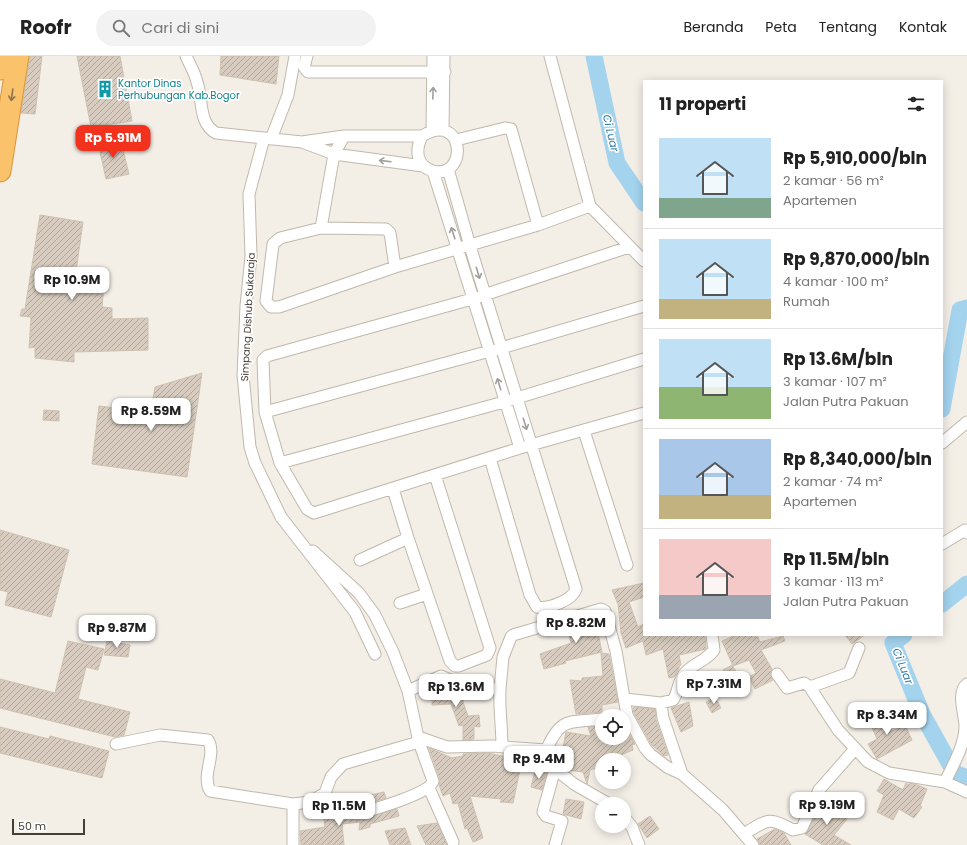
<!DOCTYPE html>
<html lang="id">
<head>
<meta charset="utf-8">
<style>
	:root { --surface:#fff; --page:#f2f2f2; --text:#222; --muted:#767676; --line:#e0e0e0; --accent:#f2321d }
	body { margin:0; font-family:Poppins,sans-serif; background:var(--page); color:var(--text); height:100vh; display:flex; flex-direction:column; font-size:15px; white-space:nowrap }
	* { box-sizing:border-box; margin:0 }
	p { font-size:13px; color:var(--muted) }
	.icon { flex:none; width:22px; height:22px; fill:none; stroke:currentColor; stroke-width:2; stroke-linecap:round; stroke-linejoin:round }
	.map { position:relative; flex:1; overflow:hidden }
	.panel { position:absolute; left:643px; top:24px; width:300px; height:556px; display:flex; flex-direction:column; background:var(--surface); border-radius:0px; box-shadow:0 2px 10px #0003 }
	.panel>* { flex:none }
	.buttons { position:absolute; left:595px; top:653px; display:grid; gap:8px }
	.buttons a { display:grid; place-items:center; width:36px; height:36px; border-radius:50%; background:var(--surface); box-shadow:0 2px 10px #0003; font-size:20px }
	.scale { position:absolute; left:12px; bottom:10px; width:73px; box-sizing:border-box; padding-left:4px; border:2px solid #453e36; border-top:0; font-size:11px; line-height:14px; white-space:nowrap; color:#453e36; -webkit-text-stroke:3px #fff; paint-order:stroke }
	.price { position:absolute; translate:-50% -34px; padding:0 9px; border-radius:8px; background:#fff; color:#222; font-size:13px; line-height:26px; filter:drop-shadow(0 1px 2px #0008) }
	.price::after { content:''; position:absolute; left:50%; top:24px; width:12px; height:9px; margin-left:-6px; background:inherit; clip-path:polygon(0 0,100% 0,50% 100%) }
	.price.current { background:var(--accent); color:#fff }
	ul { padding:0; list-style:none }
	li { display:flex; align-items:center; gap:12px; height:100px; padding:0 16px }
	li+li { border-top:1px solid var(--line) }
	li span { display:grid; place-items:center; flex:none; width:112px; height:80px; border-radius:0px; color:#555 }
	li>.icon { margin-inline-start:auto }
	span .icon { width:48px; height:48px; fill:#fffc; stroke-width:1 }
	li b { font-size:17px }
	h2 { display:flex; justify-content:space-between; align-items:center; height:48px; padding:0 16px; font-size:17px }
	header { display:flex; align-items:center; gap:24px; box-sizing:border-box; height:56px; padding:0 20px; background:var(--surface); border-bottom:1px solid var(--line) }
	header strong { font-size:19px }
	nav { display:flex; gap:22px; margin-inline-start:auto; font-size:14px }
	.search { width:280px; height:36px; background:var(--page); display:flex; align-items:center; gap:10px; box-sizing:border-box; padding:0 14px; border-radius:22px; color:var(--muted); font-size:15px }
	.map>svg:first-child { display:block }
</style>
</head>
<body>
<header>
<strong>Roofr</strong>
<div class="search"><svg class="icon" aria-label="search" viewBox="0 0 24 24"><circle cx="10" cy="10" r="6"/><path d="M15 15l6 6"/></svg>Cari di sini</div>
<nav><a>Beranda</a><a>Peta</a><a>Tentang</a><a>Kontak</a></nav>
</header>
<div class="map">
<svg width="967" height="789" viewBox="0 0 967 789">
	<defs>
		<pattern id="building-hatch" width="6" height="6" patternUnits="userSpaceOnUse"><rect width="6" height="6" fill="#d7ccbf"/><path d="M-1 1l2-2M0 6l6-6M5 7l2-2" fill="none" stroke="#b0a79c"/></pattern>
	</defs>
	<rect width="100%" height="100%" fill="#f3eee6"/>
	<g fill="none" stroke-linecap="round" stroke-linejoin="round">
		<path stroke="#a4d3ee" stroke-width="17" d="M594 0 617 107 644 147
			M942 353 960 254 967 252
			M942 548 967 528
			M904 579 893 587 922 658 955 717 967 722"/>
	</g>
	<path fill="url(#building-hatch)" stroke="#cec1b0" d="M30 0H42L35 58 21 57Z
		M77 0H120L132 65 91 71Z
		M221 0H279L276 28 220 19Z
		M120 82 129 118 106 123 98 87Z
		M40 159 83 166 76 215 105 218 102 251 112 252V263L148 262V294L74 296V306L35 302V291L29 292 31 261 20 260 22 253H25Z
		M202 317 187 421 92 408 99 350 151 356 155 331Z
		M44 354 59 355V365L43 364Z
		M0 474 69 494 51 561 5 549 8 536 0 534Z
		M644 527V541L629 546 638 571 644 568V579H705L706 593 679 599 681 609 679 610V613L674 621 669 622 663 593 646 599 643 585 626 592 621 577 618 548 612 534Z
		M599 561 603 576 598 577 602 596 565 605 566 607 544 613 540 598 571 587 567 570Z
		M736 579H757L760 586 783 580 785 585 761 594 772 613 770 618 773 624 755 633 749 621 756 617 749 604 733 610 722 585Z
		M845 579H865L852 588Z
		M68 585 104 593 98 614 86 611 78 643 130 656 124 679 115 681 0 652V623L55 637Z
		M107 585 130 589 128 601 104 599Z
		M601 597 609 598 618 646 602 649V656L576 658 570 624 582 625V622L603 620Z
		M732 609 740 622 731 628 723 614Z
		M441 628 449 631 451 636 459 632 464 633 463 646 468 660 479 659 480 671 474 670V683L463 684V669L459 670 451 648 432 649V632Z
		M715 641 721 652 712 657 706 646Z
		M689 646 693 670 681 676 671 652Z
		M635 651 655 653 656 664 668 699 664 700 651 688 634 657 633 652Z
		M883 656 892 675 905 669 912 684 877 703 868 688 877 683 868 662Z
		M601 670 602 684 624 682V671H625L635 688 632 689 633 694 609 704H602V710L590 714 587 728 583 716 568 714 563 711 566 694 563 692 566 676 591 680 588 671Z
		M0 671 49 683 50 680 109 695 102 722 0 697Z
		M429 692 452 702 463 700V698L488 697 522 704 513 747 500 746 502 743 470 740 483 782 473 786 467 772 465 773 458 747 453 748 450 737 443 740 439 729 440 723Z
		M535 715 547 717 542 734 531 731Z
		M884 723 903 734 906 727 909 729 910 727 917 729 927 733 920 750 922 751 914 762 899 753 893 764 877 756 884 739 877 735Z
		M384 736 386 742 369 747 366 740Z
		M566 743 584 746 581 763 563 758Z
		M822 745 847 763 834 779 851 789H823L805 778 808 775Z
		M322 749 352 758 357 764 397 753 399 760 370 768V771L359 774 360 766 342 768 344 789H301L300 775 325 771Z
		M650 760 659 773 647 782 638 768Z
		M437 767 447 789H426L417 770Z
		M405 772 411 789H390L385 775Z
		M775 773 784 777 791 789H760L757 783Z"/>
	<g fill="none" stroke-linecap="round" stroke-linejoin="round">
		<g stroke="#c1b8ac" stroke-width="13">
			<path id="street" d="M186 0C190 9 195 17 197 26 203 43 198 67 216 77L302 86 334 98 423 110
				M307 0 304 11 308 16H445
				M550 0 590 150 644 205
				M443 74 444 0
				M432 75 433 0
				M344 80 334 98 321 172 280 182 273 188 266 245 271 251H279L395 211 538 169
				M264 82 249 138 251 200 246 250 243 319 250 391 255 407 281 461 355 556 375 598
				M271 83 288 39 295 0
				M456 84 505 72 511 73 538 169 590 150
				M302 86 344 80H422C466 54 468 124 433 115 416 110 415 94 422 80
				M448 113 470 190 576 533C572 545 548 553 537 551L530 539 490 402
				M433 115 520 392
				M321 172 386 173 390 177 395 211
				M629 191 472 243 267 300 263 304 265 356 280 407 307 453 314 457 520 392 644 357
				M265 356 501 292 644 250
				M584 375 627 509
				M942 387 967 366
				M280 407 504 346 644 303
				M393 433 408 482 450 605 455 610H459L487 599 490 592 435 419
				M942 488 965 474 967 477
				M313 495 359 537 375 559 393 596 408 635 419 686 433 725C432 737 372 754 359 757
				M360 504 408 482
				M400 547 427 538
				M777 618 787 632 804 627 809 630 838 674 868 706 889 717 945 726 967 736
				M810 631 849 617 859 592
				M500 633C499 653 502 671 502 691
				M408 635 441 620 450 624 477 628 482 633H500L503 601 511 581 513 579 601 553 605 555 616 595 627 659
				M625 643 661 647 673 644C679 636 677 625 686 616 695 607 707 604 714 594L712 579
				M661 647 663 662 682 718
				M622 660 627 659 645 692 650 698 667 711 682 718 723 754 753 789
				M418 681 447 691 492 690 546 694 555 713 574 728 609 748
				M116 688 160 679 208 684C217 699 201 718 210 735L293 748 310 746 325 737 331 721 343 708 419 686
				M546 694C562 660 568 667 602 663
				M555 713 543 756 546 760 562 765 555 789
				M945 726C953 709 965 689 965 670 965 659 956 636 967 628
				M429 732 453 786
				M293 748V789
				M624 761 632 771 639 789
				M744 778C767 764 768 760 793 774L802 772 819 734 855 693"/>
		</g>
		<g stroke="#d8963b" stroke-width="23">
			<path id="highway" d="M0 13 2 0
				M0 115 18 0"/>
		</g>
		<use href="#street" stroke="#fff" stroke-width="11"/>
		<use href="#highway" stroke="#f9c26b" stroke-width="21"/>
	</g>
	<defs><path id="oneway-shaft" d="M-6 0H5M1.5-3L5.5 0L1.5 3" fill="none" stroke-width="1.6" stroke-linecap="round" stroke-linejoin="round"/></defs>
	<g stroke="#a29e9a">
		<use href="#oneway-shaft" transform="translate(433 37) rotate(-88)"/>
		<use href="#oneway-shaft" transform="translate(385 105) rotate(-173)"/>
		<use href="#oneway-shaft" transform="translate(453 177) rotate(-108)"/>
		<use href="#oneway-shaft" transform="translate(478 217) rotate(73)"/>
		<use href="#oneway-shaft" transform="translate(499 328) rotate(-107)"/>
		<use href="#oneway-shaft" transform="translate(525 368) rotate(73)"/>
	</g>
	<use stroke="#8d734b" href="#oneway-shaft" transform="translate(12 39) rotate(98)"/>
	<defs>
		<g id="building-bare" transform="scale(1.38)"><path d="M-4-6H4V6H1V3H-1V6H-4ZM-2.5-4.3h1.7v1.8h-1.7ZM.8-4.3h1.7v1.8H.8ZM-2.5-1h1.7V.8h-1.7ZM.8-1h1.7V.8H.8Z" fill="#0f9aa8" stroke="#fff" stroke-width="2.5" paint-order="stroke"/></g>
	</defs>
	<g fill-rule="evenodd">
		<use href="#building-bare" x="105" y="33"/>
	</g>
	<g text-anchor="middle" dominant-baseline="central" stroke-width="3.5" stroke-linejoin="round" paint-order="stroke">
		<g font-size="10" fill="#0d838f" stroke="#fff" text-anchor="start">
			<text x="118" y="27">Kantor Dinas<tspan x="118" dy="12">Perhubungan Kab.Bogor</tspan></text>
		</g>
		<g font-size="10" fill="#453e36" stroke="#fff">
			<text transform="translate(248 261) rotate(-87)">Simpang Dishub Sukaraja</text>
		</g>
		<g font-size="11" font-style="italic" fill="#317aa5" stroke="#fff">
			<text transform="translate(611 77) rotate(77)">Ci Luar</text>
			<text transform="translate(903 610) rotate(68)">Ci Luar</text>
		</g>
	</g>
</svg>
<div class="buttons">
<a><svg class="icon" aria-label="locate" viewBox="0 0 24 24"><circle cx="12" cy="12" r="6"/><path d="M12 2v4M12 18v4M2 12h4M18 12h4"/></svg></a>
<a>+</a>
<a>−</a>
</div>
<div class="scale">50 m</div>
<b class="price current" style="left:113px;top:103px">Rp 5.91M</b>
<b class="price" style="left:72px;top:245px">Rp 10.9M</b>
<b class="price" style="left:151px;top:376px">Rp 8.59M</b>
<b class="price" style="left:576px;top:588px">Rp 8.82M</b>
<b class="price" style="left:117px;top:593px">Rp 9.87M</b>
<b class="price" style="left:714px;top:649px">Rp 7.31M</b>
<b class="price" style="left:456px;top:652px">Rp 13.6M</b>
<b class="price" style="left:887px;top:680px">Rp 8.34M</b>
<b class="price" style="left:539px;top:724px">Rp 9.4M</b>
<b class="price" style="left:827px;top:770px">Rp 9.19M</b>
<b class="price" style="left:339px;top:771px">Rp 11.5M</b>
<section class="panel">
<h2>11 properti<svg class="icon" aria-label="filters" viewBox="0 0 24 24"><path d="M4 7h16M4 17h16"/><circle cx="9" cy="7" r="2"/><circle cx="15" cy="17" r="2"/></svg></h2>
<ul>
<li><span style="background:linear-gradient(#bfe0f5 75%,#7fa58c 0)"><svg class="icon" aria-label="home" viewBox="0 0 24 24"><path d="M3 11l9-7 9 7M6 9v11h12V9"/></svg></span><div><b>Rp 5,910,000/bln</b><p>2 kamar · 56 m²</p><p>Apartemen</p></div></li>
<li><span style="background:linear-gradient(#bfe0f5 75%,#c2b280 0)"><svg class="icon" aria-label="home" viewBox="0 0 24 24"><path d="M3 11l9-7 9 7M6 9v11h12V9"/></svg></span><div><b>Rp 9,870,000/bln</b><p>4 kamar · 100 m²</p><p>Rumah</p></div></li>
<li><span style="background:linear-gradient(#bfe0f5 60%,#8fb573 0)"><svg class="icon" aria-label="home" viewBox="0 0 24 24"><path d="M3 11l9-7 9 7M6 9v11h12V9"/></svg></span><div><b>Rp 13.6M/bln</b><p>3 kamar · 107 m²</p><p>Jalan Putra Pakuan</p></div></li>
<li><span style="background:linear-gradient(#a9c7e8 70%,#c2b280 0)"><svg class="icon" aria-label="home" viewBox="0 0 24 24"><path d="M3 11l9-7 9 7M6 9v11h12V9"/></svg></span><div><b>Rp 8,340,000/bln</b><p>2 kamar · 74 m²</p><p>Apartemen</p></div></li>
<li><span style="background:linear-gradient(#f6c9c9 70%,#9aa5b1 0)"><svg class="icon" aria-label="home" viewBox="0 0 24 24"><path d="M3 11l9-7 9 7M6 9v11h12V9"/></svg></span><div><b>Rp 11.5M/bln</b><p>3 kamar · 113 m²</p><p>Jalan Putra Pakuan</p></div></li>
</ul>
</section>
</div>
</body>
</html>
